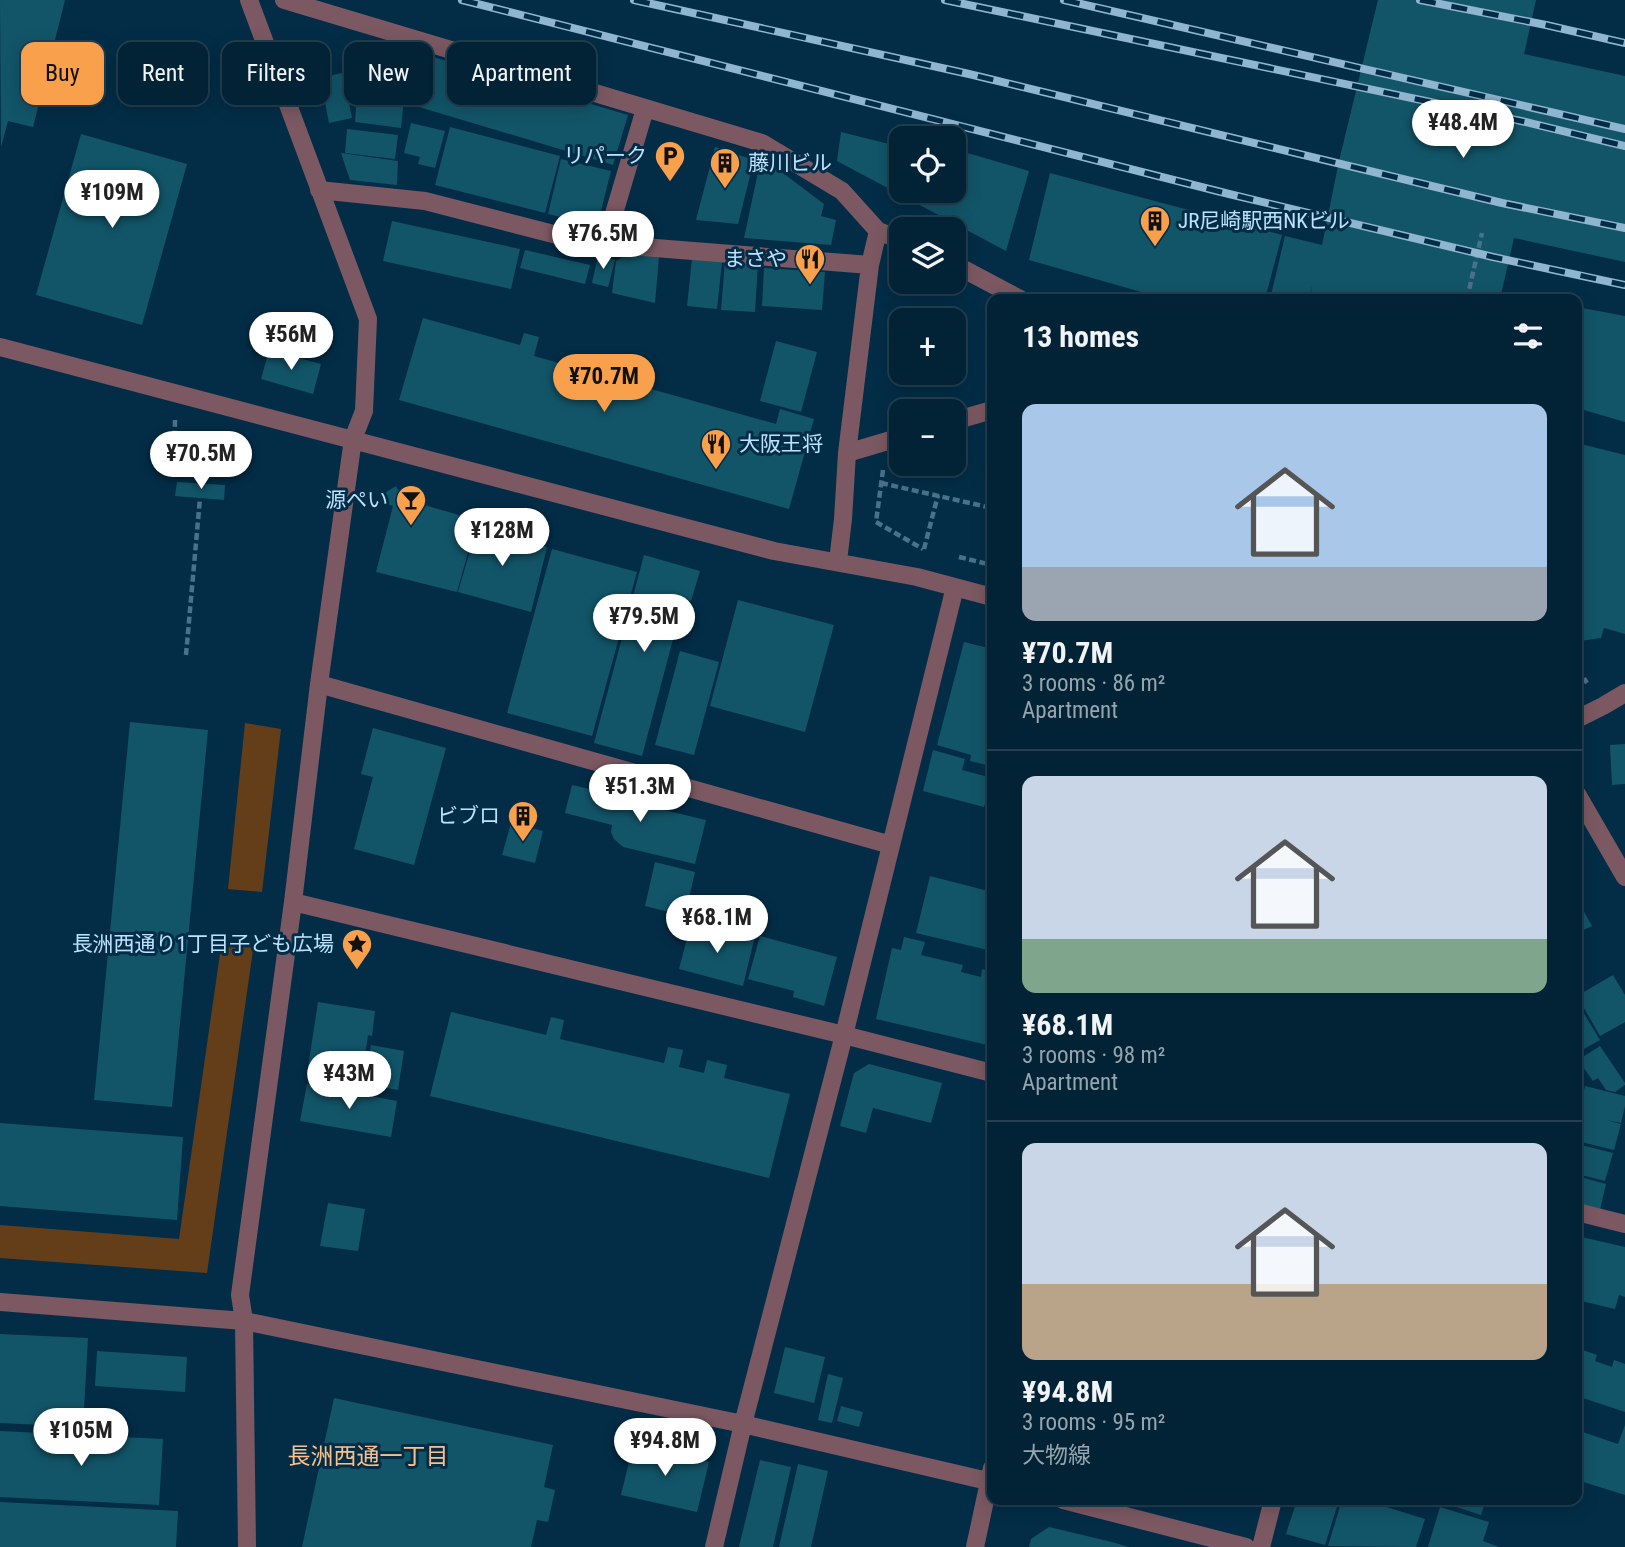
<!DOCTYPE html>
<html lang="en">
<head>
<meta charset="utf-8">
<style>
	:root { --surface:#022235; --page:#0c2a3d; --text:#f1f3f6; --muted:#96a4ad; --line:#233f50; --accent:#f8a04b }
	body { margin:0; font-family:"Roboto Condensed","Noto Sans JP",sans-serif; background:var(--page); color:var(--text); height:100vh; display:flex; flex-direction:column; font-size:26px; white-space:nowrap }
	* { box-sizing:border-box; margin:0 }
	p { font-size:23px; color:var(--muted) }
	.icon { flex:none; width:38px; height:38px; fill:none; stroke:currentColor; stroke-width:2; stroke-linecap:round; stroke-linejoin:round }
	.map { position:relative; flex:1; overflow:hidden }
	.drawer { position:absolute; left:987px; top:294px; width:595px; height:1211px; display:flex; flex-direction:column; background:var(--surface); border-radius:14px; box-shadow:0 4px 18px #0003,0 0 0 2px var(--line) }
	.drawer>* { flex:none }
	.guide { position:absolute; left:21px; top:42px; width:665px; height:63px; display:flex; gap:14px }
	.tools { position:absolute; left:889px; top:126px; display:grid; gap:14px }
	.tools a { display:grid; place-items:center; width:77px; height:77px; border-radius:14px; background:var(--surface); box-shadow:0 4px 18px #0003,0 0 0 2px var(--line); font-size:35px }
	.price { position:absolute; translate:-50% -60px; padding:0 16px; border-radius:24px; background:#fff; color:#222; font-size:23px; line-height:46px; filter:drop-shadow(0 2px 4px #0008) }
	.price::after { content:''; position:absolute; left:50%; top:42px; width:21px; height:16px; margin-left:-10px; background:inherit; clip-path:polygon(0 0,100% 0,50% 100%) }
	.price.selected { background:var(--accent); color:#111 }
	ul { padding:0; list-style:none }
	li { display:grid; align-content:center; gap:14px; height:371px; padding:0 35px }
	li+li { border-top:2px solid var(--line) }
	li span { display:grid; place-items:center; height:217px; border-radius:14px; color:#555 }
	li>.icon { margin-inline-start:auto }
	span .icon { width:126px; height:126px; fill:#fffc; stroke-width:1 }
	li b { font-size:30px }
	h2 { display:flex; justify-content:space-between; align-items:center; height:84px; padding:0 35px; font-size:30px }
	.tag { padding:0 24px; border-radius:14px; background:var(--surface); box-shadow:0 4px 18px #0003,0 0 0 2px var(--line); font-size:24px; line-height:63px }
	.tag.selected { background:var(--accent); color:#111 }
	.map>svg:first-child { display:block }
</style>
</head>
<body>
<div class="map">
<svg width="1625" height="1547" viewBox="0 0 1625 1547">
	<rect width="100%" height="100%" fill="#032d47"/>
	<path fill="#643e19" d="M245 723 281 729 262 892 228 889Z
		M222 940 254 943 207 1273 0 1258V1225L179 1239Z"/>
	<path fill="#125569" d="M0 0H65L33 127 8 121 1 147Z
		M1378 0H1536L1524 54 1625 76V262L1514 238 1500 299H1310L1312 285 1309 299H1290L1271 295 1285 236 1322 245 1339 161Z
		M356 50 412 57 407 92 351 85Z
		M423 54 628 115 613 165 409 104Z
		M346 72 353 102 349 103 352 118 329 123 323 92 319 93 316 79Z
		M357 93 404 99 401 128 355 122Z
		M411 123 445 131 435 168 418 164 420 157 404 153Z
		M450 127 560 156 545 213 435 185Z
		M347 129 398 135 395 159 345 153Z
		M841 132 901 147V191H954V149L1029 171 1006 251 837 161Z
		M81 134 187 164 142 325 36 295Z
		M715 147 754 160 738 224 696 220Z
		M341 153 398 161 397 185 350 180Z
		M561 159 611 171 597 226 548 214Z
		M760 163 771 164 824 204 821 216 836 220 831 245 744 238Z
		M1050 173 1282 235 1265 299H1166L1029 260Z
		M392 221 520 249 511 289 383 261Z
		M525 250 590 265 585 284 520 268Z
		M628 254 659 257 655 303 612 293 616 261Z
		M598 256 615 260 608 287 592 283Z
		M692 259 722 262 717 309 687 306Z
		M725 261 758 264 755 312 721 310Z
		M764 268 825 272 822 310 762 306Z
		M1577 307 1625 316V422L1577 408Z
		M423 318 520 345 524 333 539 337 534 356 776 424 780 409 814 419 789 509 399 400Z
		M776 341 817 352 801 412 760 401Z
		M269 350 321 364 313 394 261 379Z
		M1577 443 1625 455V634L1604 628 1601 638 1580 641 1577 640Z
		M991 460H992V484L985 482Z
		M177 482 225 485 224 500 175 496Z
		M396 486 398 490 426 497 424 505 477 520 457 592 376 572 393 506 381 502 383 494Z
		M480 517 514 527 508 545 530 552 533 542 547 547 531 612 458 592Z
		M552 549 637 572 592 736 507 713Z
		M644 555 700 571 691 601 684 598 642 756 594 743Z
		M738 600 834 625 805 732 710 706Z
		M964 642 992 649V760L991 766 970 761 971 755 937 745Z
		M680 651 719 662 694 755 655 745Z
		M130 722 208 730 172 1107 94 1100Z
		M373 728 446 748 414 865 354 849 373 777 361 774Z
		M1625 744V784L1612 785 1610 745Z
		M933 750 965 759 962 770 992 778 984 807 923 791Z
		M572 785 665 806 664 810 706 820 695 864 623 847 614 839 611 832 612 825 565 813Z
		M511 823 543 831 535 863 502 855Z
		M655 862 695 872 685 916 645 906Z
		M930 876 992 892V951L916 933Z
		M1577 899 1592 926 1577 933Z
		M691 923 754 940 743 986 679 969Z
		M760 936 837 957 824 1006 793 997 794 991 748 979Z
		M904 937 925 942 921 955 963 965 961 972 981 977 982 969 992 972V1046L876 1019 892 948 901 950Z
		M1613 975 1625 995V1022L1600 1036 1577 996Z
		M318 1002 375 1011 372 1036 368 1035 362 1082 307 1074Z
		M1577 1002 1600 1040 1582 1050 1577 1042Z
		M451 1012 546 1035 551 1017 564 1020 560 1039 664 1063 668 1047 683 1050 679 1067 704 1073 707 1060 727 1065 724 1078 790 1094 769 1178 430 1096Z
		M371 1045 404 1051 398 1090 364 1084Z
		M1600 1046 1625 1083V1085L1615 1092 1606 1090 1598 1078 1593 1081 1578 1060Z
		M869 1064 942 1083 931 1123 873 1108 866 1133 840 1126 854 1073Z
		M307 1084 397 1101 391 1137 300 1121Z
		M1585 1086 1625 1096V1106L1621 1123 1606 1120 1621 1124 1614 1150 1577 1141 1583 1113 1578 1112Z
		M0 1123 183 1137 177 1220 0 1206Z
		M1577 1144 1613 1153 1605 1181 1577 1174Z
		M1577 1176 1606 1184 1599 1214 1577 1208Z
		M328 1203 365 1209 358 1251 320 1246Z
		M1577 1236 1625 1247V1297L1619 1295 1615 1309 1577 1300Z
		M0 1334 88 1338 83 1427 0 1423Z
		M785 1347 825 1357 814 1403 774 1393Z
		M1577 1348 1597 1355 1595 1361 1612 1367 1614 1360 1625 1364V1412L1577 1396Z
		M97 1351 187 1357 185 1392 95 1386Z
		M828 1374 843 1378 832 1423 818 1420Z
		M334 1398 553 1445 544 1487 555 1490 548 1522 537 1520 531 1547H302Z
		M841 1406 863 1412 859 1427 837 1421Z
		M1625 1425V1495L1577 1480V1430L1618 1444Z
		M0 1431 163 1439 159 1505 0 1497Z
		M633 1445 709 1462 697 1512 621 1495Z
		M760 1460 791 1467 773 1547H739Z
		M798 1464 828 1471 811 1547H779Z
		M1297 1500H1339L1325 1545 1286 1534Z
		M1342 1500H1364L1425 1519 1416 1547 1328 1546Z
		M1435 1500H1486L1481 1515Z
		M0 1502 178 1511 176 1547H0Z
		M1440 1507 1489 1522 1483 1541 1499 1547H1428Z
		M1049 1527 1112 1542 1129 1547H1029L1031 1539Z"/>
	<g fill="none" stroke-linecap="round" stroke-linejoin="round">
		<path stroke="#4a718c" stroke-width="4.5" stroke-dasharray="7 3.5" stroke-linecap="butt" d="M1467 299 1482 233
			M175 420C175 427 174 436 177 442 185 463 213 468 228 452 232 448 234 442 236 437
			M883 470 876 522 923 549
			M881 483 992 508
			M201 484 203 461
			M924 549 938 495
			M959 557 992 565
			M186 655 200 498
			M1577 671 1580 672 1587 683"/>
		<path stroke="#7c5962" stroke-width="18" d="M284 0 762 143 842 191 878 231 901 240
			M319 190 425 201 592 244H605L870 265
			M605 244 645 109
			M954 264 1020 299
			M0 347 774 551 917 577 992 597
			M954 421 992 410
			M847 453 901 437
			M838 561 843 519 847 453 870 265 878 231
			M319 684 891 845
			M1577 719 1603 706 1625 693
			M1577 794 1625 877
			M293 902 844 1035 992 1073
			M1577 1212 1625 1224
			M0 1302 244 1321 743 1424 992 1482
			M1063 1500 1246 1547
			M247 1547 244 1321 240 1295 293 902 319 684 353 439 364 411 368 319 249 0
			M714 1547 743 1424 844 1035 955 587
			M975 1547 992 1468
			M1261 1547 1273 1500"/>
		<g stroke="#8fb5d0" stroke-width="8">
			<path id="rail" d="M462 0 1229 194 1493 257 1625 285
				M634 0 969 74 1502 203 1625 228
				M945 0 1521 121 1625 146
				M1064 0 1625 129
				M1420 0 1546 25 1625 43"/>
		</g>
		<use href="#rail" stroke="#032d47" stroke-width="5" stroke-dasharray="16" stroke-linecap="butt"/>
	</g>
	<defs>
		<g id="parking-pin" transform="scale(1.575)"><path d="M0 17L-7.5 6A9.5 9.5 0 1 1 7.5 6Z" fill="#f8a04b" stroke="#032d47"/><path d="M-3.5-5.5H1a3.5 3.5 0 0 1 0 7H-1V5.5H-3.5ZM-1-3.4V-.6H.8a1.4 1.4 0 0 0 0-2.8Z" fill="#111"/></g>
		<g id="building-pin" transform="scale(1.575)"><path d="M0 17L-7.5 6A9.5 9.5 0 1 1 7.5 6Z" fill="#f8a04b" stroke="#032d47"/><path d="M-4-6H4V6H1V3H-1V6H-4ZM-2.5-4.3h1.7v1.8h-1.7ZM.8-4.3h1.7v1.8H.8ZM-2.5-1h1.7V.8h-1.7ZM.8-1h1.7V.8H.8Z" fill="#111"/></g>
		<g id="restaurant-pin" transform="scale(1.575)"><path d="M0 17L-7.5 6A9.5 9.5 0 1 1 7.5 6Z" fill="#f8a04b" stroke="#032d47"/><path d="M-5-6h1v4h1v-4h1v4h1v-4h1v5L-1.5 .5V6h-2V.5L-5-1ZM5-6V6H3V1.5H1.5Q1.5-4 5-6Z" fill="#111"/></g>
		<g id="bar-pin" transform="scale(1.575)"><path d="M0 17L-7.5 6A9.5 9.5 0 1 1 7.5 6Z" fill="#f8a04b" stroke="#032d47"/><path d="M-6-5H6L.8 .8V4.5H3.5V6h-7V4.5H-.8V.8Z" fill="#111"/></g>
		<g id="sight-pin" transform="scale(1.575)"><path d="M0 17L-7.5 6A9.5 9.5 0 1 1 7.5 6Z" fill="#f8a04b" stroke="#032d47"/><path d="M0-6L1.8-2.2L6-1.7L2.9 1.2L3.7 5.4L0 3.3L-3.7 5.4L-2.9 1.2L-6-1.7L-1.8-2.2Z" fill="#111"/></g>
	</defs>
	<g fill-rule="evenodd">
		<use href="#parking-pin" x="670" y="156"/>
		<use href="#building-pin" x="725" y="163"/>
		<use href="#building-pin" x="1155" y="221"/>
		<use href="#restaurant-pin" x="810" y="259"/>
		<use href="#restaurant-pin" x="716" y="444"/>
		<use href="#bar-pin" x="411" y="500"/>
		<use href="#building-pin" x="523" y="816"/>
		<use href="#sight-pin" x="357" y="944"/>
	</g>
	<g text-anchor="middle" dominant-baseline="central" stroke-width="6" stroke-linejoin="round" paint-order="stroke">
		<g font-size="21" fill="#bee2fe" stroke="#032d47" text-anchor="end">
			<text x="647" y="156">リパーク</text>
			<text x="748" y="163" text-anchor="start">藤川ビル</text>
			<text x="1178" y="221" text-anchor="start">JR尼崎駅西NKビル</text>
			<text x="787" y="259">まさや</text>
			<text x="739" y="444" text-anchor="start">大阪王将</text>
			<text x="388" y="500">源ぺい</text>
			<text x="500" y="816">ビブロ</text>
			<text x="334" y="944">長洲西通り1丁目子ども広場</text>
		</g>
		<g font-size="23" fill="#fec089" stroke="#032d47">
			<text x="368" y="1456">長洲西通一丁目</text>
		</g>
	</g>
</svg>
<div class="tools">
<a><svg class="icon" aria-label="locate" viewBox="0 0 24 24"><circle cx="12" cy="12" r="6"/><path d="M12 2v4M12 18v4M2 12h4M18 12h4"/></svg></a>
<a><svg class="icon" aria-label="layers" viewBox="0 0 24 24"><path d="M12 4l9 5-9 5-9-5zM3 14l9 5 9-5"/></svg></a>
<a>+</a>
<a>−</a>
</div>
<b class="price" style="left:1463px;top:160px">¥48.4M</b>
<b class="price" style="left:112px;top:230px">¥109M</b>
<b class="price" style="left:603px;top:271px">¥76.5M</b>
<b class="price" style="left:291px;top:372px">¥56M</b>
<b class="price selected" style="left:604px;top:414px">¥70.7M</b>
<b class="price" style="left:201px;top:491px">¥70.5M</b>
<b class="price" style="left:502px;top:568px">¥128M</b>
<b class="price" style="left:644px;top:654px">¥79.5M</b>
<b class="price" style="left:640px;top:824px">¥51.3M</b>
<b class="price" style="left:717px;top:955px">¥68.1M</b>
<b class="price" style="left:349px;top:1111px">¥43M</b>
<b class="price" style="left:81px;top:1468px">¥105M</b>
<b class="price" style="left:665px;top:1478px">¥94.8M</b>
<div class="guide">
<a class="tag selected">Buy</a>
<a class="tag">Rent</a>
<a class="tag">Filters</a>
<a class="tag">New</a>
<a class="tag">Apartment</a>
</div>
<section class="drawer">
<h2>13 homes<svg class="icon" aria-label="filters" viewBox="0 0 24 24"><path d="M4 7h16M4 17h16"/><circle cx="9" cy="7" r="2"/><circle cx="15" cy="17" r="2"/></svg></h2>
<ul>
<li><span style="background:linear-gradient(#a9c7e8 75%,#9aa5b1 0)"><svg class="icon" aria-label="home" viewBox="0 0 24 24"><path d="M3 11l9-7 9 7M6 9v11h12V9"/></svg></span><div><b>¥70.7M</b><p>3 rooms · 86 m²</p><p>Apartment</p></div></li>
<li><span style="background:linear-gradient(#c9d6e8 75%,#7fa58c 0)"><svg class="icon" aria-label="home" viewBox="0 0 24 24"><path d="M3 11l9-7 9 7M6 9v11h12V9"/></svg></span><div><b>¥68.1M</b><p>3 rooms · 98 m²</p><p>Apartment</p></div></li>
<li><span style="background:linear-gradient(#c9d6e8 65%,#b9a48a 0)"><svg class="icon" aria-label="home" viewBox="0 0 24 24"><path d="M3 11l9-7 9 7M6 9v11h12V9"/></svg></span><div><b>¥94.8M</b><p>3 rooms · 95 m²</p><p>大物線</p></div></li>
</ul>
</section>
</div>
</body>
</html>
